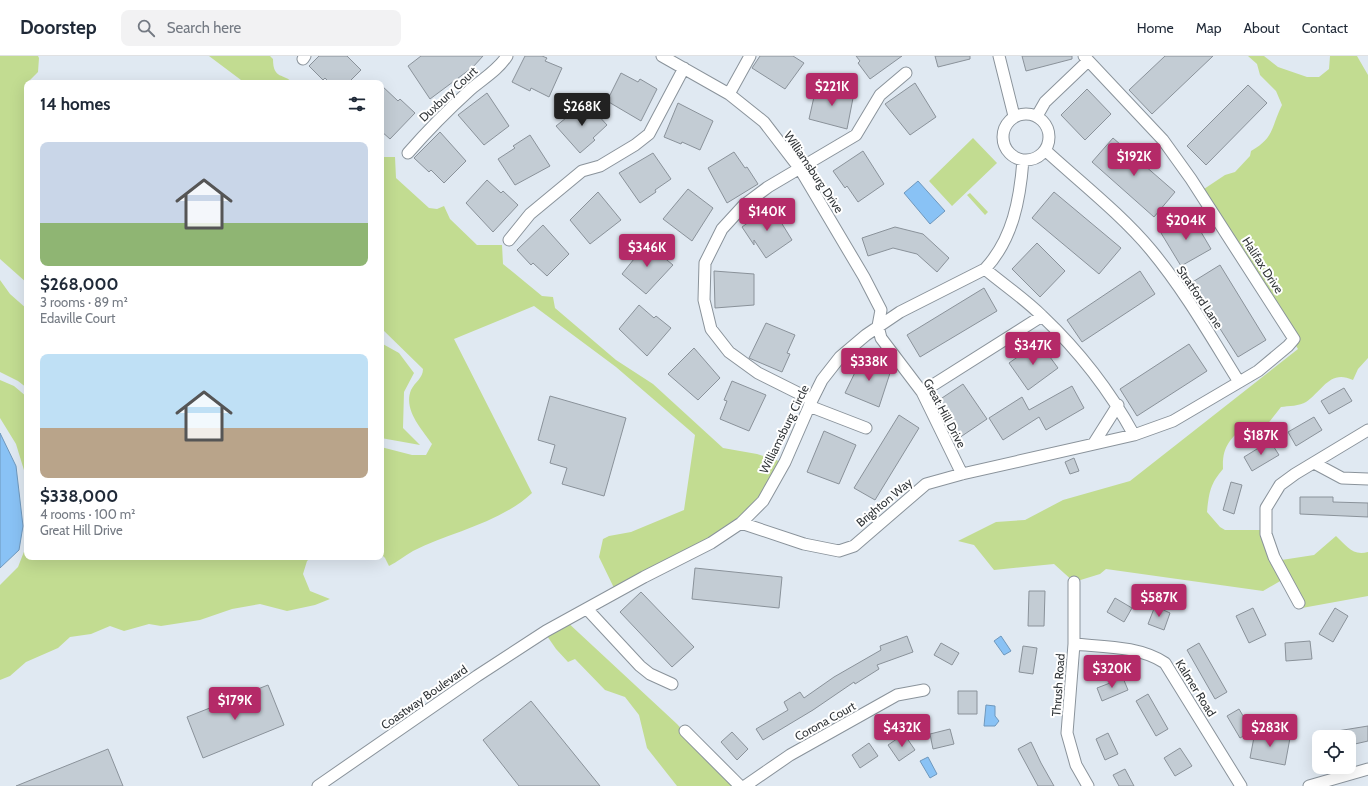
<!DOCTYPE html>
<html lang="en">
<head>
<meta charset="utf-8">
<style>
	:root { --surface:#fff; --page:#f2f2f3; --text:#1f2937; --muted:#747a83; --line:#e0e1e3; --accent:#b42a68 }
	body { margin:0; font-family:Cabin,sans-serif; background:var(--page); color:var(--text); height:100vh; display:flex; flex-direction:column; font-size:15px; white-space:nowrap }
	* { box-sizing:border-box; margin:0 }
	p { font-size:13px; color:var(--muted) }
	.icon { flex:none; width:22px; height:22px; fill:none; stroke:currentColor; stroke-width:2; stroke-linecap:round; stroke-linejoin:round }
	.map { position:relative; flex:1; overflow:hidden }
	.details { position:absolute; left:24px; top:24px; width:360px; height:480px; display:flex; flex-direction:column; background:var(--surface); border-radius:8px; box-shadow:0 4px 16px #0002 }
	.details>* { flex:none }
	.buttons { position:absolute; left:1312px; top:674px; display:grid; gap:8px }
	.buttons a { display:grid; place-items:center; width:44px; height:44px; border-radius:8px; background:var(--surface); box-shadow:0 4px 16px #0002; font-size:20px }
	.price { position:absolute; translate:-50% -34px; padding:0 9px; border-radius:4px; background:var(--accent); color:#fff; font-size:13px; line-height:26px; filter:drop-shadow(0 1px 2px #0008) }
	.price::after { content:''; position:absolute; left:50%; top:24px; width:12px; height:9px; margin-left:-6px; background:inherit; clip-path:polygon(0 0,100% 0,50% 100%) }
	.price.current { background:#222; color:#fff }
	ul { padding:0; list-style:none }
	li { display:grid; align-content:center; gap:8px; height:212px; padding:0 16px }
	li span { display:grid; place-items:center; height:124px; border-radius:8px; color:#555 }
	li>.icon { margin-inline-start:auto }
	span .icon { width:72px; height:72px; fill:#fffc; stroke-width:1 }
	li b { font-size:17px }
	h2 { display:flex; justify-content:space-between; align-items:center; height:48px; padding:0 16px; font-size:17px }
	header { display:flex; align-items:center; gap:24px; box-sizing:border-box; height:56px; padding:0 20px; background:var(--surface); border-bottom:1px solid var(--line) }
	header strong { font-size:19px }
	nav { display:flex; gap:22px; margin-inline-start:auto; font-size:14px }
	.search { width:280px; height:36px; background:var(--page); display:flex; align-items:center; gap:10px; box-sizing:border-box; padding:0 14px; border-radius:8px; color:var(--muted); font-size:15px }
	.map>svg:first-child { display:block }
</style>
</head>
<body>
<header>
<strong>Doorstep</strong>
<div class="search"><svg class="icon" aria-label="search" viewBox="0 0 24 24"><circle cx="10" cy="10" r="6"/><path d="M15 15l6 6"/></svg>Search here</div>
<nav><a>Home</a><a>Map</a><a>About</a><a>Contact</a></nav>
</header>
<div class="map">
<svg width="1368" height="730" viewBox="0 0 1368 730">
	<rect width="100%" height="100%" fill="#e0e9f2"/>
	<path fill="#c2dc91" d="M0 0H38L39 2 38 16 27 27 25 36 27 38V227L0 203Z
		M209 0H270L273 3C273 24 284 17 293 27H245Z
		M1248 0H1264L1278 11 1307 21H1319L1329 13 1330 0H1357L1368 19V302L1358 313 1353 324C1330 313 1323 334 1306 346 1300 350 1288 350 1281 351L1266 370 1245 369C1230 384 1222 390 1223 413 1210 428 1209 437 1207 456L1220 471 1225 474H1265L1275 505 1314 499 1336 480C1347 490 1352 500 1368 496V540L1302 552 1282 524 1263 535 1106 513 1100 518 1074 526 1054 508 994 514 974 489 958 485 996 466 1025 464 1063 444 1130 425 1298 293 1201 135 1225 119 1235 116 1250 100 1251 95C1275 81 1271 71 1282 49L1276 35 1260 19 1257 8Z
		M973 82 997 107 952 150 929 125Z
		M381 101H395L396 122 429 152 437 153 444 150 450 163 477 189H502L503 208 542 240 553 241 555 252 616 304 653 328 723 392 757 398 782 406 746 461 615 534 599 501 603 483 609 480 631 476 684 454 695 379 616 311 534 250 454 283 532 437C500 467 451 476 413 495 404 500 397 506 389 510L385 502 381 498V391L412 399H426L432 388C422 373 403 354 411 334 415 326 423 322 423 313L381 272Z
		M970 137 988 156 985 159 967 139Z
		M0 224 10 238 27 253V332L18 325 0 316Z
		M381 287 399 297 414 317 404 336 403 372 420 389 381 382Z
		M0 324 14 330 27 341V424L16 388 0 362Z
		M27 488V501H312L307 505 303 518 310 535 330 543 315 549 287 555 260 548 232 553 200 564 161 570 149 568 124 575 110 570 91 578 70 581 58 592 26 606 10 620 0 624V529L18 511Z
		M565 564 677 668 734 730H677L647 692 639 659 625 641 605 634 575 603 568 606 556 593 545 577Z"/>
	<path fill="#89c2f5" stroke="#6f98bd" d="M918 125 945 155 930 168 904 137Z
		M0 377 16 410 23 470 19 494 0 512Z
		M1001 580 1011 595 1004 599 994 585Z
		M986 649 995 650V660L999 665 995 670H984Z
		M928 701 937 718 930 722 920 705Z"/>
	<path fill="#c3ccd4" stroke="#8a929a" d="M319 0H347L361 14 348 27H330L325 22 323 24 309 10Z
		M421 0H483L473 11 430 43 408 10Z
		M525 0H542L547 2 545 5 562 12 549 41 531 32 530 35 512 26Z
		M760 0H793L804 7 785 33 752 12Z
		M856 0H902L870 23 858 7 860 5Z
		M935 0H970V3L938 11Z
		M1022 0H1072V3L1026 15Z
		M1165 0H1213L1152 58 1129 34Z
		M621 17 638 26 640 23 657 33 641 65 607 45Z
		M915 27 936 61 910 79 885 48Z
		M381 29 398 45 400 43 415 57 390 83 381 75Z
		M1248 29 1267 47 1206 109 1187 90Z
		M816 32 835 36V33L854 37 847 73 809 63Z
		M1087 33 1111 58 1085 84 1061 59Z
		M487 37 509 70 484 89 458 59Z
		M586 46 607 69 593 82 595 84 580 97 556 70Z
		M678 47 713 65 700 94 682 86 681 88 664 81Z
		M440 76 466 105 444 127 431 114 429 116 414 102Z
		M530 79 550 110 515 129 498 103 515 92 513 90Z
		M1113 82 1175 136 1154 161 1092 106Z
		M863 95 884 128 858 146 847 130 845 132 833 115Z
		M734 96 745 112 747 111 758 128 727 147 708 112Z
		M653 97 671 123 655 134 656 136 640 147 619 117Z
		M487 124 501 137 503 135 518 149 493 176 466 147Z
		M688 133 713 152 692 185 663 163Z
		M598 136 621 164 590 188 570 164Z
		M1054 136 1121 192 1099 218 1032 162Z
		M771 150 792 184 766 202 754 184V189L742 171Z
		M1191 159 1211 193 1181 210 1161 177Z
		M543 169 569 198 547 220 533 207 531 209 517 194Z
		M895 171 923 178 949 202 937 216 917 198 893 192 868 200 862 182Z
		M645 186 673 209 646 238 622 218 634 203 632 201Z
		M1037 187 1065 215 1040 241 1012 213Z
		M1220 209 1266 284 1238 301 1191 227Z
		M714 215 754 218V249L715 252Z
		M1140 215 1155 238 1082 286 1067 264Z
		M984 232 997 255 920 301 907 279Z
		M639 249 654 262 656 260 671 272 647 300 619 273Z
		M766 267 795 279 787 297 790 298 782 316 749 302Z
		M1039 286 1058 312 1028 334 1009 307Z
		M1189 288 1207 315 1137 360 1120 333Z
		M694 292 720 322 698 344 668 318Z
		M862 302 891 314 879 351 845 337Z
		M732 325 766 339 749 375 720 363 727 345 724 344Z
		M963 328 987 363 959 382 936 346Z
		M1072 330 1084 352 1046 374 1039 361 1003 384 989 362 1022 341 1029 354Z
		M1344 332 1352 345 1329 358 1321 345Z
		M550 340 626 362 604 440 562 428 567 412 550 407 555 389 538 384Z
		M899 359 919 372 875 444 854 432Z
		M1314 361 1322 374 1296 390 1288 376Z
		M824 375 856 389 839 428 807 416Z
		M1270 385 1279 399 1252 415 1244 401Z
		M1074 402 1079 415 1070 418 1065 406Z
		M1231 426 1242 429 1234 458 1223 454Z
		M1300 441H1333V446L1368 447V461L1300 458Z
		M695 512 782 521 779 552 692 543Z
		M1029 535H1045L1044 570H1028Z
		M641 536 694 591 672 611 620 556Z
		M1115 542 1132 552 1124 566 1107 556Z
		M1155 550 1170 557 1164 574 1148 568Z
		M1253 552 1266 579 1249 587 1236 560Z
		M1335 552 1348 560 1333 586 1319 578Z
		M907 580 913 596 877 609 879 613 855 628 854 626 813 654 763 684 756 673 788 654 784 646 800 636 804 642 834 621 881 594 880 590Z
		M1310 585 1312 603 1286 605 1285 587Z
		M941 587 959 597 952 609 934 599Z
		M1199 587 1227 636 1215 643 1187 594Z
		M1023 590 1037 592 1033 618 1019 616Z
		M1123 622 1128 634 1102 645 1097 632Z
		M268 629 284 669 203 702 187 661Z
		M958 635H977V658H958Z
		M1148 638 1168 673 1156 680 1136 645Z
		M531 645 600 730H519L483 684Z
		M1239 653 1252 675 1240 682 1227 660Z
		M1368 670V685L1355 688 1354 681H1332L1331 676Z
		M950 673 954 688 933 693 930 678Z
		M732 676 748 693 737 704 721 686Z
		M1255 676 1290 682 1285 709 1250 702Z
		M1108 677 1118 698 1105 704 1096 683Z
		M904 678 915 694 899 705 888 689Z
		M1031 686 1041 707 1054 730H1038L1018 693Z
		M869 687 878 700 860 712 852 699Z
		M1180 692 1192 710 1175 720 1164 702Z
		M108 693 123 730H16Z
		M1125 713 1134 730H1119L1113 719Z"/>
	<g fill="none" stroke-linecap="round" stroke-linejoin="round">
		<g stroke="#8a939b" stroke-width="13">
			<path id="minor" d="M662 0 729 38 764 66 800 113 864 221 881 254 878 270 881 282 922 336 962 418
				M999 0 1014 60
				M303 3 305 0
				M729 38 750 0
				M1003 81a23 23 0 1 1 46 0a23 23 0 1 1-46 0Z
				M1037 60 1045 46 1088 5
				M1045 94C1080 126 1122 159 1151 194 1185 235 1211 281 1239 326
				M408 97C428 74 449 53 471 33 484 22 498 14 507 0
				M509 184 530 158 582 115 600 110 635 89 649 78 684 12
				M985 213C1004 229 1025 243 1042 260 1079 295 1110 335 1134 379
				M922 336 1042 260
				M812 344 758 317 729 296 711 273 704 244 705 207 722 173 744 149 768 131 856 79 880 39 906 17
				M809 350 866 372
				M1094 387 1118 349
				M1314 407 1342 422 1368 423
				M741 467 804 488 839 495 854 490 926 428 962 418 1134 379 1173 365 1258 315 1288 290 1294 283 1191 123 1163 84 1084 0
				M1074 526V588L1067 677 1076 709 1088 730
				M1299 547 1274 501 1266 478V452L1280 429 1295 418 1368 374
				M587 553 640 610 650 618 672 628
				M1074 588C1105 591 1139 590 1165 607L1241 730
				M685 675 740 730
				M318 730 477 620 546 575 644 521 711 487 741 467 763 445 785 406 812 344 822 324 840 301 866 279 900 256 985 213C1013 183 1020 143 1023 104
				M745 730 790 699 897 639 924 634
				M1309 730 1368 713"/>
		</g>
		<use href="#minor" stroke="#fff" stroke-width="11"/>
	</g>
	<g text-anchor="middle" dominant-baseline="central" stroke-width="4" stroke-linejoin="round" paint-order="stroke">
		<g font-size="12" fill="#323639" stroke="#fff">
			<text transform="translate(448 38) rotate(-43)">Duxbury Court</text>
			<text transform="translate(814 116) rotate(56)">Williamsburg Drive</text>
			<text transform="translate(1263 209) rotate(57)">Halifax Drive</text>
			<text transform="translate(1200 241) rotate(56)">Stratford Lane</text>
			<text transform="translate(945 357) rotate(62)">Great Hill Drive</text>
			<text transform="translate(784 373) rotate(-64)">Williamsburg Circle</text>
			<text transform="translate(884 446) rotate(-40)">Brighton Way</text>
			<text transform="translate(1058 629) rotate(-86)">Thrush Road</text>
			<text transform="translate(1196 632) rotate(58)">Kalmer Road</text>
			<text transform="translate(424 641) rotate(-35)">Coastway Boulevard</text>
			<text transform="translate(825 665) rotate(-29)">Corona Court</text>
		</g>
	</g>
</svg>
<div class="buttons">
<a><svg class="icon" aria-label="locate" viewBox="0 0 24 24"><circle cx="12" cy="12" r="6"/><path d="M12 2v4M12 18v4M2 12h4M18 12h4"/></svg></a>
</div>
<b class="price" style="left:832px;top:51px">$221K</b>
<b class="price current" style="left:582px;top:71px">$268K</b>
<b class="price" style="left:1134px;top:121px">$192K</b>
<b class="price" style="left:767px;top:176px">$140K</b>
<b class="price" style="left:1186px;top:185px">$204K</b>
<b class="price" style="left:647px;top:212px">$346K</b>
<b class="price" style="left:1033px;top:310px">$347K</b>
<b class="price" style="left:869px;top:326px">$338K</b>
<b class="price" style="left:1261px;top:400px">$187K</b>
<b class="price" style="left:1159px;top:562px">$587K</b>
<b class="price" style="left:1112px;top:633px">$320K</b>
<b class="price" style="left:235px;top:665px">$179K</b>
<b class="price" style="left:902px;top:692px">$432K</b>
<b class="price" style="left:1270px;top:692px">$283K</b>
<section class="details">
<h2>14 homes<svg class="icon" aria-label="filters" viewBox="0 0 24 24"><path d="M4 7h16M4 17h16"/><circle cx="9" cy="7" r="2"/><circle cx="15" cy="17" r="2"/></svg></h2>
<ul>
<li><span style="background:linear-gradient(#c9d6e8 65%,#8fb573 0)"><svg class="icon" aria-label="home" viewBox="0 0 24 24"><path d="M3 11l9-7 9 7M6 9v11h12V9"/></svg></span><div><b>$268,000</b><p>3 rooms · 89 m²</p><p>Edaville Court</p></div></li>
<li><span style="background:linear-gradient(#bfe0f5 60%,#b9a48a 0)"><svg class="icon" aria-label="home" viewBox="0 0 24 24"><path d="M3 11l9-7 9 7M6 9v11h12V9"/></svg></span><div><b>$338,000</b><p>4 rooms · 100 m²</p><p>Great Hill Drive</p></div></li>
</ul>
</section>
</div>
</body>
</html>
